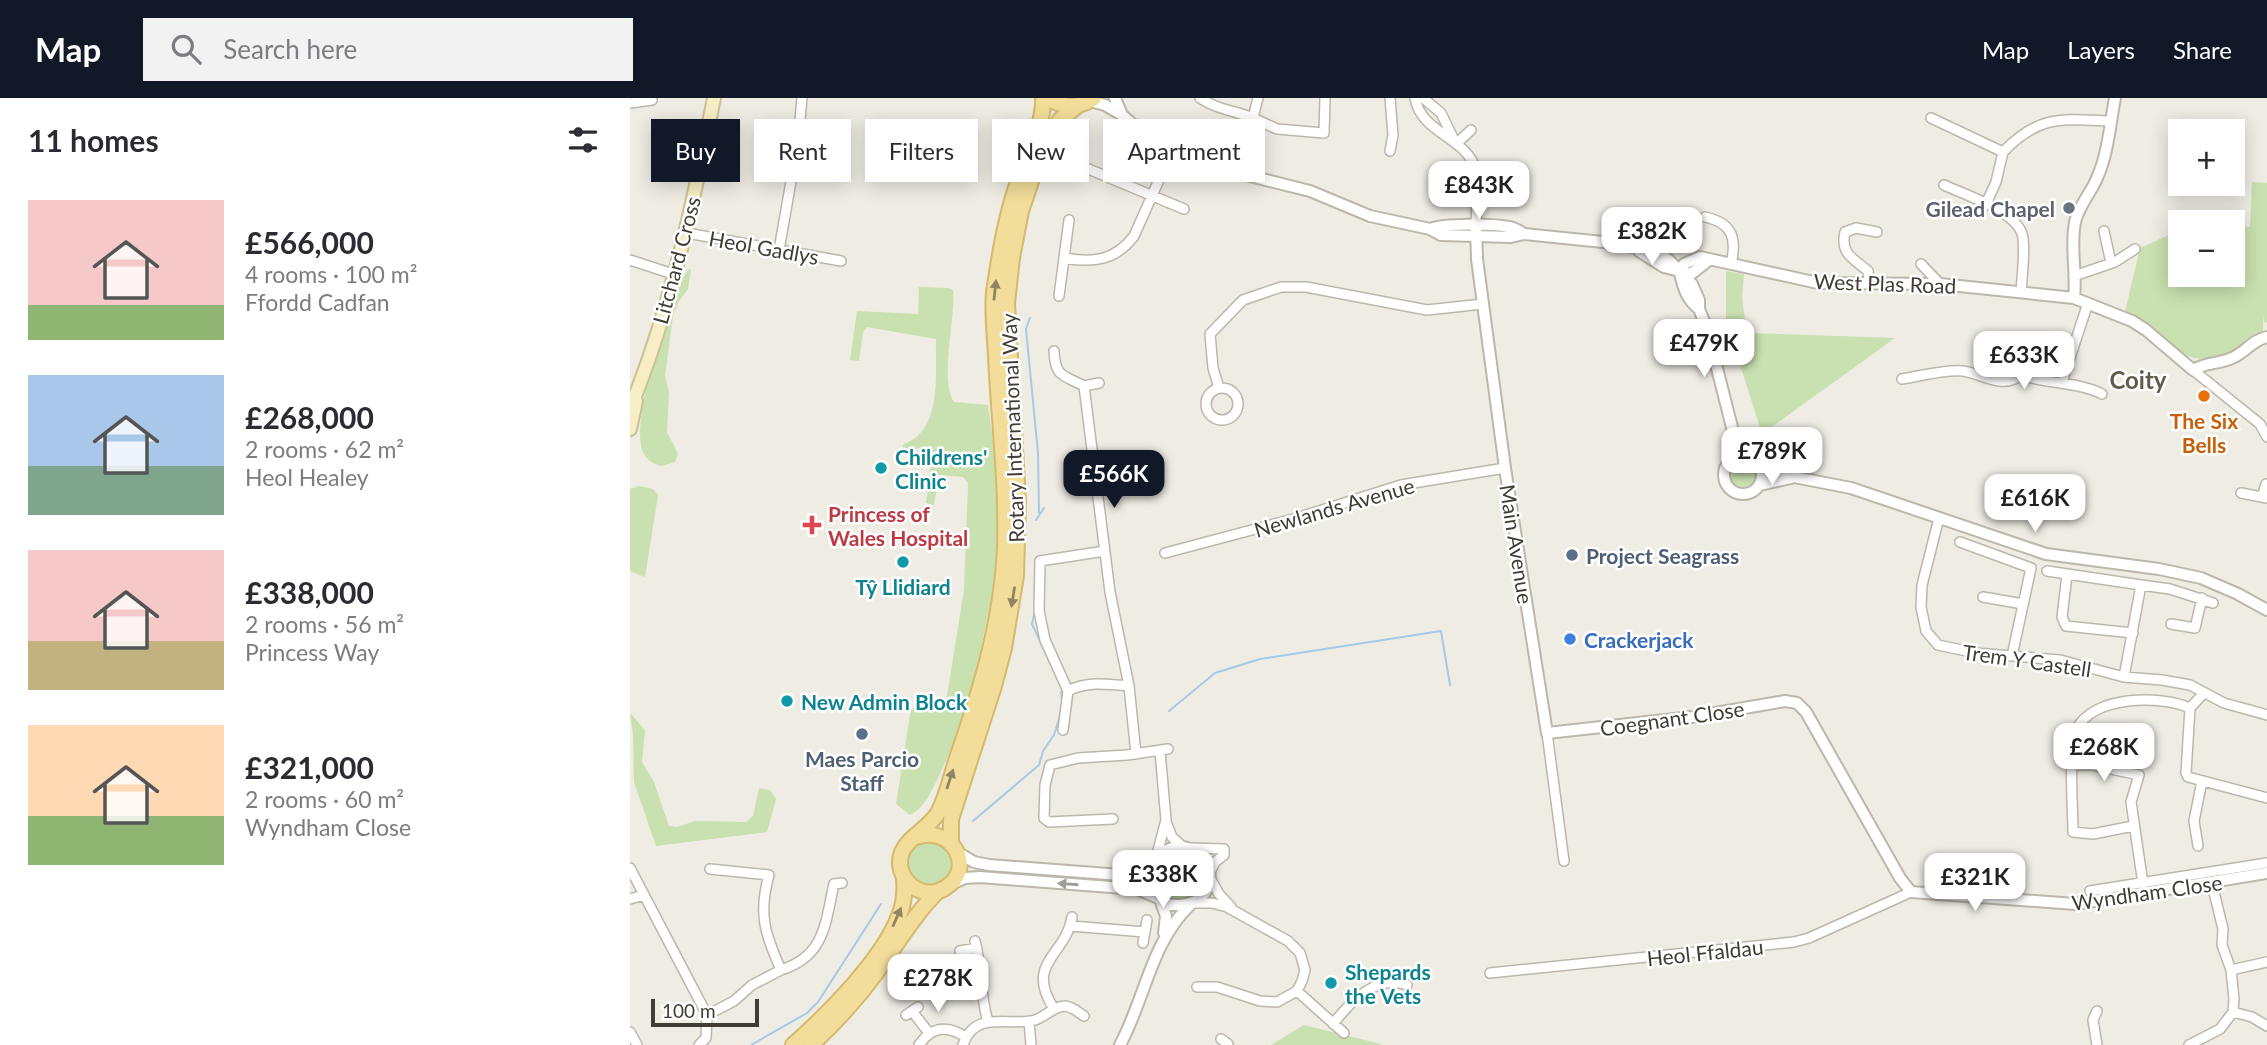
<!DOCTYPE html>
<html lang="en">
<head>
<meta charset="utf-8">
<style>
	:root { --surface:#fff; --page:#f2f2f3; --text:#2b2b33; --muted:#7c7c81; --accent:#111827 }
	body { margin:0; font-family:Lato,sans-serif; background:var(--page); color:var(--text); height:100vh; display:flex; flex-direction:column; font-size:26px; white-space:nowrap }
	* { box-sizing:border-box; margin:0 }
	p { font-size:23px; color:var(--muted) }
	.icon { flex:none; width:38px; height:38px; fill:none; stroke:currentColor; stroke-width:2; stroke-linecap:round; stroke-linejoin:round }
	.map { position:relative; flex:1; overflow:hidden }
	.details { display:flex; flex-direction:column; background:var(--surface); width:630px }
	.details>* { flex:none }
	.banner { position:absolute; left:21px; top:21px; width:665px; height:63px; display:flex; gap:14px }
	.tools { position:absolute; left:1538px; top:21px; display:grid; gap:14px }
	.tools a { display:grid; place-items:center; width:77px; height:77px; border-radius:0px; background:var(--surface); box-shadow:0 4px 18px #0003; font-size:35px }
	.scale { position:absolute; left:21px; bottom:18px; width:108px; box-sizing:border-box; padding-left:7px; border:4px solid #413c34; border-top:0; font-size:19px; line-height:24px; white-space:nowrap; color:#413c34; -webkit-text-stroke:5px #fff; paint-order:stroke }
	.price { position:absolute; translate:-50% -60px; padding:0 16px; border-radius:14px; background:#fff; color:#222; font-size:23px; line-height:46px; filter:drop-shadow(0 2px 4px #0008) }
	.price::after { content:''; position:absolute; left:50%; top:42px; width:21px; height:16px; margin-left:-10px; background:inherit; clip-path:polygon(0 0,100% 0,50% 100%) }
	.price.on { background:var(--accent); color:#fff }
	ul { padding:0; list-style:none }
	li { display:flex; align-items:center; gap:21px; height:175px; padding:0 28px }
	li span { display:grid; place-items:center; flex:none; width:196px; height:140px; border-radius:0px; color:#555 }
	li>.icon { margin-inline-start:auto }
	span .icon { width:84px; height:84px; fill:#fffc; stroke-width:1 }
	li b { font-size:30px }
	h2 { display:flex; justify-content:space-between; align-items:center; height:84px; padding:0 28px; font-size:30px }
	.chip { padding:0 24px; border-radius:0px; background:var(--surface); box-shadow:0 4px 18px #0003; font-size:24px; line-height:63px }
	.chip.on { background:var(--accent); color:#fff }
	header { display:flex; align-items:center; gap:42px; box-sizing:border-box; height:98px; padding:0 35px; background:var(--accent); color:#fff }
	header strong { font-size:33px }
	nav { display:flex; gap:38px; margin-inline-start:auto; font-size:24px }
	.search { width:490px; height:63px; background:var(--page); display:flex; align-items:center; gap:18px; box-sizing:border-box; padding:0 24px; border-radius:0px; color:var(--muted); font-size:26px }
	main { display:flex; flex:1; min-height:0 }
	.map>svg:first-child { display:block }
</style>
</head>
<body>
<header>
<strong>Map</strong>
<div class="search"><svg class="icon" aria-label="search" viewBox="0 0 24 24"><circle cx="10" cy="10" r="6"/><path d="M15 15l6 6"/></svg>Search here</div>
<nav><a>Map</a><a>Layers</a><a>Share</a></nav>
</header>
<main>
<section class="details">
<h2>11 homes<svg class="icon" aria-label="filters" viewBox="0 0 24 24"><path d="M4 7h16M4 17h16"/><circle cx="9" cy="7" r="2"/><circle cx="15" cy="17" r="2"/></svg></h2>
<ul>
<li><span style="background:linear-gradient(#f6c9c9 75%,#8fb573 0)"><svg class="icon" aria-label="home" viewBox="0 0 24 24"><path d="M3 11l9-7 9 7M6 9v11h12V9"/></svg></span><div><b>£566,000</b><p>4 rooms · 100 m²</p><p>Ffordd Cadfan</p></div></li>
<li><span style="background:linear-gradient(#a9c7e8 65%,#7fa58c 0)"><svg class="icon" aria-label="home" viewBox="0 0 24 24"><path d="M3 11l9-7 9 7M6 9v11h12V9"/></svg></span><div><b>£268,000</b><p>2 rooms · 62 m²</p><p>Heol Healey</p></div></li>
<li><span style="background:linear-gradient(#f6c9c9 65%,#c2b280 0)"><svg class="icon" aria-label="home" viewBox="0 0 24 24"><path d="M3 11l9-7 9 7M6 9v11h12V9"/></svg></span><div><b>£338,000</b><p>2 rooms · 56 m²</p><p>Princess Way</p></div></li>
<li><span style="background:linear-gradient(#ffd9b3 65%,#8fb573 0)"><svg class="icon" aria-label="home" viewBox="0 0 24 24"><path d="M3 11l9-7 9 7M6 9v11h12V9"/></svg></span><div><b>£321,000</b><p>2 rooms · 60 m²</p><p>Wyndham Close</p></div></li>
</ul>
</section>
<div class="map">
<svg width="1637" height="947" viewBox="0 0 1637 947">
	<rect width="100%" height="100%" fill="#efece4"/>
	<path fill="#c9e0b0" d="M1622 84 1637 85V225L1634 224 1633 218V234C1608 250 1578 273 1548 253 1528 240 1519 226 1495 214L1510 150 1550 132V177H1603V128L1620 129Z
		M59 171 61 172 58 191 49 203 43 218 35 278 39 294 37 334 48 356 45 364 32 368C23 366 15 361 12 352 2 319 38 197 59 171Z
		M1096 173 1114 176 1112 201 1117 235 1265 240 1132 336 1096 222Z
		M289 189 318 190 323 192C326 219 309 283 324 304L358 307C365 353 369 399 368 446 367 475 361 503 355 531 345 579 334 625 313 669 306 684 296 710 280 717L266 706 281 611 313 609 316 604 334 492 338 385 333 379 309 377 304 407 296 405 302 356 293 349 275 354 272 351 274 346C313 332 305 275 306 241L237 229 233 234 229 263 220 262 227 213 288 216Z
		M1097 376a15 15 0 1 1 30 0a15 15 0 1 1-30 0Z
		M10 388 23 391 28 397 15 479 0 473V391Z
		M0 615 15 632 12 664 24 684 39 728 47 729 65 723 116 724 123 718 129 690 140 692 146 701 137 734 26 748 4 684 3 636Z
		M309 742 324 761C321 780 314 786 296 789L278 778 275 763 285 745Z
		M526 778a24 24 0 1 1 48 0a24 24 0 1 1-48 0Z
		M674 927 743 944 753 947H641Z"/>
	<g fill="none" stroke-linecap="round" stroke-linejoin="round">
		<path stroke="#a5c9e7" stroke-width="2" d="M400 220 396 231 408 355 409 415
			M406 422 414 410
			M405 512 402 526 421 567
			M431 594 432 603
			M539 613 585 575 630 561 811 533 820 587
			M343 723 409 667 413 653 424 637 431 615
			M121 947 177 915 188 904 251 806"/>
		<g stroke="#bdb7aa" stroke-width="12">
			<path id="minor" d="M570 0C588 12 603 12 623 20
				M628 0 623 20 647 31 694 35 695 0
				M760 0 763 37 760 53
				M785 0C791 36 838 39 846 73 850 90 846 111 846 128
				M793 0 811 15 825 44
				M0 5 22 2
				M1301 20 1373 54 1366 84 1356 106
				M826 46 841 32
				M1373 54C1410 16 1432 21 1481 23
				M425 57 554 111
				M1314 87C1335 97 1390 114 1393 140 1395 157 1392 177 1391 194
				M1075 119C1103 125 1107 141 1101 166
				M1474 133 1481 165
				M57 135 211 163
				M149 152 168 43 172 0
				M434 160C463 165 485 163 504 138L541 55
				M0 162 46 177
				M1291 166 1310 186
				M1444 178 1485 164 1505 151
				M1239 184 1238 173C1223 160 1210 156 1215 134L1226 130 1247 134
				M429 198 439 122
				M1376 242V269C1399 287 1443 281 1472 296
				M424 253C425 279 433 277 454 288L480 494 499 588
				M1563 272 1630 326 1637 339
				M1272 281C1290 278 1317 271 1333 273 1354 276 1372 292 1391 277
				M1432 284 1458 205
				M454 288 469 285
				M589 290 583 270 580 236 613 202 651 189H676L797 212 853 206
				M576 306a16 16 0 1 1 32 0a16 16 0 1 1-32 0Z
				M1611 395 1637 400
				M1632 399 1636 386
				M1309 420 1292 487 1291 509 1296 533 1308 547 1346 555 1430 562 1494 579 1532 582 1560 587 1594 605 1637 617
				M1330 444 1401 470 1382 558
				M535 455 667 420 771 387 875 370
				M1417 473 1511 487 1494 579
				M1437 477 1432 519 1436 528 1503 535
				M1511 487 1540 491 1583 505
				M1353 499 1393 506
				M1541 526 1565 530 1572 500
				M438 593 415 542 409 513 410 463 475 453
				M1573 596 1560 610 1556 675 1558 679 1637 700
				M433 632 438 593C457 583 478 586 499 588L506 656
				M917 635 934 763
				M1443 667H1462L1509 677 1501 704 1513 786
				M483 721 419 724 414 720 415 687 420 667 448 660 497 657 538 651
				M536 724 542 739 553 749
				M1503 728 1463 736 1443 734C1443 714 1438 646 1446 632 1463 597 1530 597 1560 610
				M1568 748 1564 723 1572 683
				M559 750 594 751V757L585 764 579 776
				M526 760 536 722 530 653
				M0 770 77 917 76 940 69 947
				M80 771 139 777C128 816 135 836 151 872 195 858 195 826 204 786L212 785
				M579 778 589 796 601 809
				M1460 793 1637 765
				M0 801 14 797
				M563 805H582L597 809 658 843 670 855 675 872 672 883 667 893 647 904 630 903 587 889H567
				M441 828 515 834
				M345 843C352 870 350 897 358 924
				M513 845 517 822
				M330 853 347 850
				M1601 872 1637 864
				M860 875 1164 844 1179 840 1281 794
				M667 893 714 935
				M424 911C394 864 436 858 442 819
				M282 913 299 935
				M1603 914 1622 919 1637 928
				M77 917 104 903 122 887 151 872
				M276 917 288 909
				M399 923 401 947
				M703 926C720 904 746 876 777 887
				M0 934 7 947
				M591 941 598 946
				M289 947C302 928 317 927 336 939
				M333 947C345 911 379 929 405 922 415 919 424 908 435 908 443 909 448 914 454 918
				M1467 947 1463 922 1467 913
				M1559 947 1590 931 1603 914 1604 901 1601 872 1592 847 1593 831 1582 786"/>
		</g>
		<g stroke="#bdb7aa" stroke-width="14">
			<path id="tertiary" d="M485 0 492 17
				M460 3 475 7 492 17 514 36 552 61 680 93 740 118 800 131 811 137 881 139 894 136 983 145 1026 153 1039 162 1062 186 1069 202V211L1077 231 1105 341 1115 358
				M846 128 847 161 875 370 917 635 1062 619 1155 603 1167 605 1176 614 1270 780 1281 794 1445 806 1637 775
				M800 131C814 125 863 126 879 129 885 130 889 133 894 136
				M1009 153 1034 169 1061 176 1079 162
				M1049 174 1054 166 1070 159 1188 185 1310 186 1444 200 1502 223 1516 232 1563 272C1576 264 1590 266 1602 260 1616 254 1622 242 1637 239
				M1050 175C1053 189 1057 202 1069 211
				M1444 200C1447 174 1440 150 1445 124 1449 107 1461 95 1467 80 1478 56 1480 26 1485 0
				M1094 377a19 19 0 1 1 38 0a19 19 0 1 1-38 0Z
				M1130 369 1164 379 1221 390 1416 456 1529 471 1571 480 1608 496 1637 512
				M1129 387 1161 380
				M327 754 344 764 359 767 491 777C501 777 513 774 521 767 531 758 535 748 552 749 562 750 572 757 577 767 597 816 503 825 523 766
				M321 786 335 780 350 779 507 791 526 799
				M530 801 536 818 534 835
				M490 947C515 901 521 844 560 807"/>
		</g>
		<g stroke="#cbc097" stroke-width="16">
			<path id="secondary" d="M0 311C41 210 63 106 84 0
				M0 331 6 303"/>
		</g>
		<g stroke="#d5b96c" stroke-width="18">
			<path id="primary" d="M418 0C433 10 449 10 464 0
				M286 739C322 726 347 771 315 790 291 805 262 779 272 754 279 738 299 730 308 715 317 698 321 678 327 660 351 592 372 521 375 449 377 385 369 322 366 258 365 237 362 215 364 194 369 161 374 128 384 96 392 70 415 25 413 0
				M321 745V721L364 588 374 550 386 478 388 404 377 205 382 160 391 113 409 60 430 22 447 8
				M163 947C197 917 253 861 269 818 274 806 275 793 274 781
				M181 947C205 925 227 901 246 875 266 848 283 818 308 793"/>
		</g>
		<use href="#minor" stroke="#fff" stroke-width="9"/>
		<use href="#tertiary" stroke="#fff" stroke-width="10"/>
		<use href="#secondary" stroke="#f8eec5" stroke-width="12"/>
		<use href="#primary" stroke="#f2dd9a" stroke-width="14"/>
	</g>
	<defs><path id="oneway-solid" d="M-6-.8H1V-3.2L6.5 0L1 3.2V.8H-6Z" transform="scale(1.75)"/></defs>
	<g fill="#918462">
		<use href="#oneway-solid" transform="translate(365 192) rotate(-84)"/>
		<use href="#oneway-solid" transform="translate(383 499) rotate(99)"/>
		<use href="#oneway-solid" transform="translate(320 681) rotate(-72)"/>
		<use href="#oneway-solid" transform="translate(267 819) rotate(-66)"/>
	</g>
	<use fill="#a09e9a" href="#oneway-solid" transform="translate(438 786) rotate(-176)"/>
	<circle fill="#6b7280" stroke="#fff" stroke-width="2.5" cx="1439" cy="110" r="7"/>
	<circle fill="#e8710a" stroke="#fff" stroke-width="2.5" cx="1574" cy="298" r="7"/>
	<g fill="#0f9aa8" stroke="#fff" stroke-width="2.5">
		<circle cx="251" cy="370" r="7"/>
		<circle cx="273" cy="464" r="7"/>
		<circle cx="157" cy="603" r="7"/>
		<circle cx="701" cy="885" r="7"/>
	</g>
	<path fill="#e0444e" stroke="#fff" stroke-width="2.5" d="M178.5 416.5h7v7h7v7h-7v7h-7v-7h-7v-7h7z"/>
	<g fill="#5c6f8a" stroke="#fff" stroke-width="2.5">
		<circle cx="942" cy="457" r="7"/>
		<circle cx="232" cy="636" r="7"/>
	</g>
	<circle fill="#3f7fe0" stroke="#fff" stroke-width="2.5" cx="940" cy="541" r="7"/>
	<g text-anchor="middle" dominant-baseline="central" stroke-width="5" stroke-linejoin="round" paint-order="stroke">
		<g font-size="21" font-weight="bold" fill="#5b616d" stroke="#fff" text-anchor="end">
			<text x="1425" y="110">Gilead Chapel</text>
		</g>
		<g font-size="21" fill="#413c34" stroke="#fff">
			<text transform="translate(134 149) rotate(10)">Heol Gadlys</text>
			<text transform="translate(46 162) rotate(-75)">Litchard Cross</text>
			<text transform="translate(1255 185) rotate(2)">West Plas Road</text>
			<text transform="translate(382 330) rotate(-92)">Rotary International Way</text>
			<text transform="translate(704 409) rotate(-16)">Newlands Avenue</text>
			<text transform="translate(887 446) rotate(81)">Main Avenue</text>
			<text transform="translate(1397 562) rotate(8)">Trem Y Castell</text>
			<text transform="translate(1042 620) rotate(-8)">Coegnant Close</text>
			<text transform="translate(1517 794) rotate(-8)">Wyndham Close</text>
			<text transform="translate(1075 854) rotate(-6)">Heol Ffaldau</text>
		</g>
		<g font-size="21" font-weight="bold" fill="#c56008" stroke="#fff">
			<text x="1574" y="322">The Six<tspan x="1574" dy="24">Bells</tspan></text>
		</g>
		<g font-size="21" font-weight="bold" fill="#0d838f" stroke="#fff" text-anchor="start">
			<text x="265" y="358">Childrens'<tspan x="265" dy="24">Clinic</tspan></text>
			<text x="273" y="488" text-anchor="middle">Tŷ Llidiard</text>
			<text x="171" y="603">New Admin Block</text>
			<text x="715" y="873">Shepards<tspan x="715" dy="24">the Vets</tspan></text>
		</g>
		<g font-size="21" font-weight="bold" fill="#be3a42" stroke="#fff" text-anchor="start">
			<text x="198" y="415">Princess of<tspan x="198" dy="24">Wales Hospital</tspan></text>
		</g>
		<g font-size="21" font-weight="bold" fill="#4e5e75" stroke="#fff" text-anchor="start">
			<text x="956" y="457">Project Seagrass</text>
			<text x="232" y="660" text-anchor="middle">Maes Parcio<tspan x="232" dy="24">Staff</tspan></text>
		</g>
		<g font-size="21" font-weight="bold" fill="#366cbe" stroke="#fff" text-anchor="start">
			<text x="954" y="541">Crackerjack</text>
		</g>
		<g font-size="24" font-weight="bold" fill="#625a4d" stroke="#fff">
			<text x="1508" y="281">Coity</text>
		</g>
	</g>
</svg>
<div class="tools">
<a>+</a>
<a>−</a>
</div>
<div class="scale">100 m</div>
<b class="price" style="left:849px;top:123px">£843K</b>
<b class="price" style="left:1022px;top:169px">£382K</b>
<b class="price" style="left:1074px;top:281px">£479K</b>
<b class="price" style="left:1394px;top:293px">£633K</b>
<b class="price" style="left:1142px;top:389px">£789K</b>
<b class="price on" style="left:484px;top:412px">£566K</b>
<b class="price" style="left:1405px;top:436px">£616K</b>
<b class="price" style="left:1474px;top:685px">£268K</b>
<b class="price" style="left:533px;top:812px">£338K</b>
<b class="price" style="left:1345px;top:815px">£321K</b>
<b class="price" style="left:308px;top:916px">£278K</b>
<div class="banner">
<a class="chip on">Buy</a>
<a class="chip">Rent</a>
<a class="chip">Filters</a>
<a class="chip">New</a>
<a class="chip">Apartment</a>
</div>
</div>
</main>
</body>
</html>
